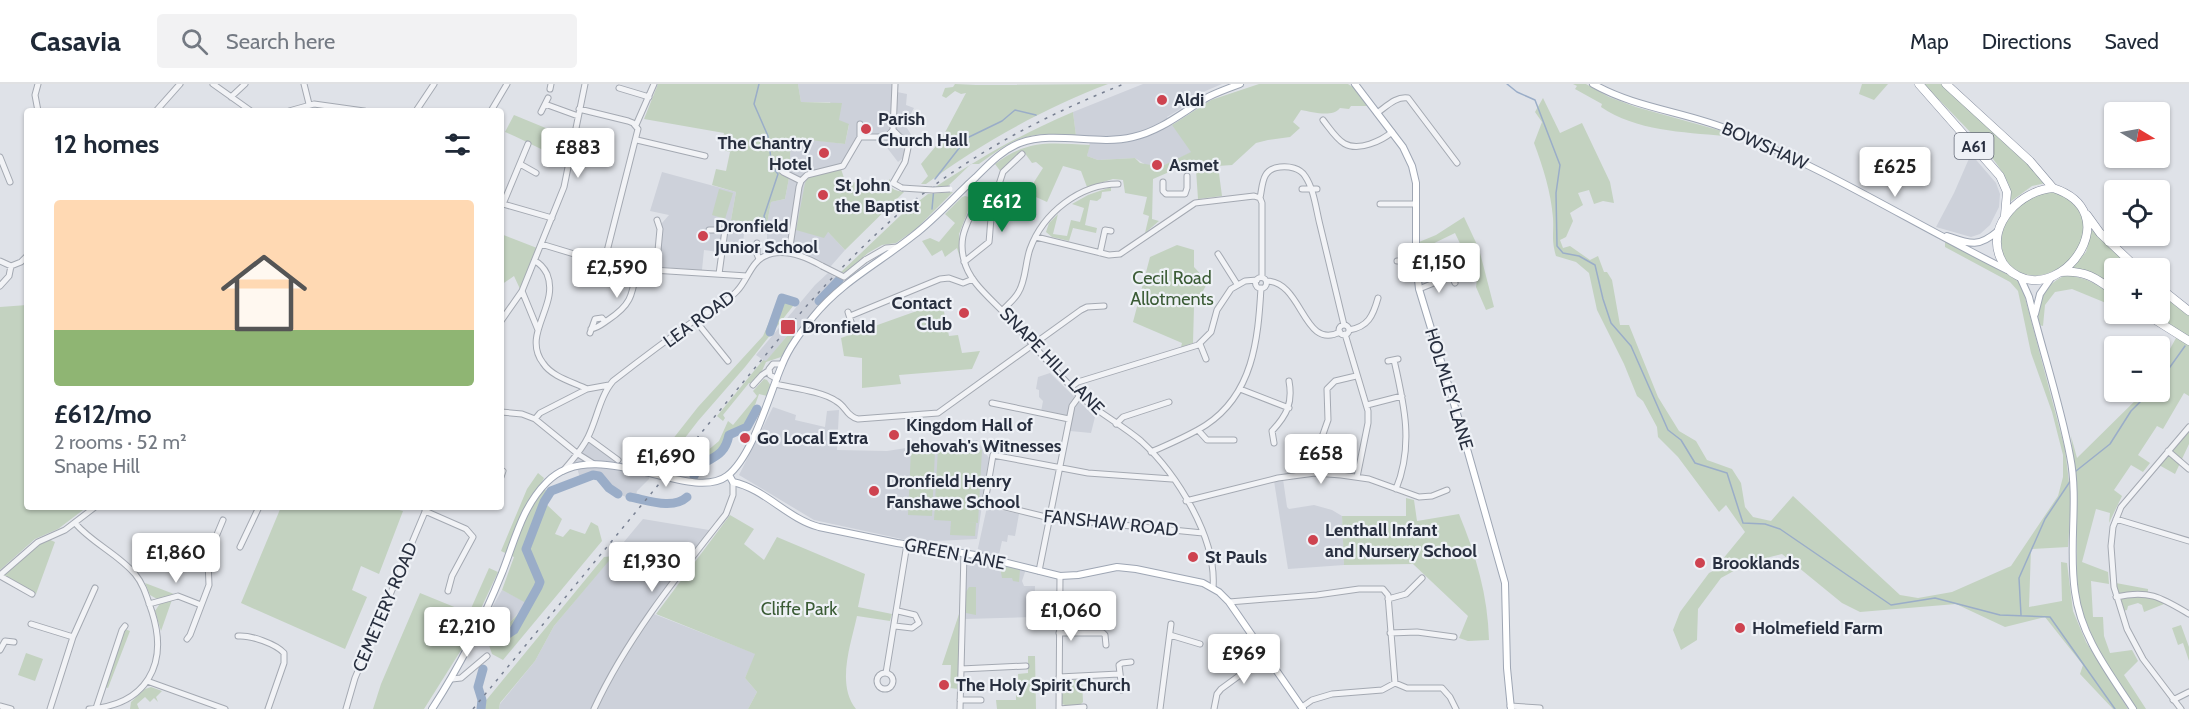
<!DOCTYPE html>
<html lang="en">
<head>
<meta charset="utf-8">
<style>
	:root { --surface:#fff; --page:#f2f2f3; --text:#1f2937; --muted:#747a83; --line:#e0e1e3; --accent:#0b8043 }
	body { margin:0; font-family:Cabin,sans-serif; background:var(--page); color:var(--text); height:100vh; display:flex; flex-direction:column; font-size:22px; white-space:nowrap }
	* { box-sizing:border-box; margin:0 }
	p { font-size:20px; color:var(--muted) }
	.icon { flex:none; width:33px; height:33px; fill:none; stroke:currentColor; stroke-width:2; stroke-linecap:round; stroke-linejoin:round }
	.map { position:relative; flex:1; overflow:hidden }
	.details { position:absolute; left:24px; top:24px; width:480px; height:402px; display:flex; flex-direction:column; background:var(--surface); border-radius:6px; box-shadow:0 2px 4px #0004 }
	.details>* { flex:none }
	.needle { width:39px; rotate:100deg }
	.tools { position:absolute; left:2104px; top:18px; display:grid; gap:12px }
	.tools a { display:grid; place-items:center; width:66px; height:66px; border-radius:6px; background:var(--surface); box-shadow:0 2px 4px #0004; font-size:30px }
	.price { position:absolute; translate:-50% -51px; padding:0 14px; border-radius:6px; background:#fff; color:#222; font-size:20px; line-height:39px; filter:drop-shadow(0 2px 3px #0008) }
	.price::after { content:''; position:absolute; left:50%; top:36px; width:18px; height:14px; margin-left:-9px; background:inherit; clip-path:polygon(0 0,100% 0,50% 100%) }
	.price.on { background:var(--accent); color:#fff }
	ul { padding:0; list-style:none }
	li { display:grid; align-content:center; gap:12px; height:318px; padding:0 30px }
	li span { display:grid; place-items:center; height:186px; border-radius:6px; color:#555 }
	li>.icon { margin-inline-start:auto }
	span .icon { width:108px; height:108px; fill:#fffc; stroke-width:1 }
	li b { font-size:26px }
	h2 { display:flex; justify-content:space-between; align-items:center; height:72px; padding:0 30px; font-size:26px }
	header { display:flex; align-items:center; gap:36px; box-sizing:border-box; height:84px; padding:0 30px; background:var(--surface); border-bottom:2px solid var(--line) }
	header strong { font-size:28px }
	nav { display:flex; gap:33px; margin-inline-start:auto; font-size:21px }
	.search { width:420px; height:54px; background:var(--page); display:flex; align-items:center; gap:15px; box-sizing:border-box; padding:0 21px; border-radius:6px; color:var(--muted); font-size:22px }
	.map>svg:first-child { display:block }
</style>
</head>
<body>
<header>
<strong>Casavia</strong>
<div class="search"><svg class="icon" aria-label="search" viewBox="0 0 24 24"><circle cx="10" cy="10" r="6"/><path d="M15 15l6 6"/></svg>Search here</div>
<nav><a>Map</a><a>Directions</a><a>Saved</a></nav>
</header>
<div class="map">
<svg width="2189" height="625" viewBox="0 0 2189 625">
	<rect width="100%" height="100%" fill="#dfe2e8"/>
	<path fill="#cdd1da" d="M798 0H898L897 8 907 10 906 21 914 24 905 41 912 52 902 61 906 66 903 74 898 78 888 65 885 55 862 56 845 84 809 93 828 148 845 166 831 182 816 183 792 171 767 170V140L771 118 785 115 789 94 791 53 845 60 849 41 839 37 830 18H801Z
		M1143 0H1222L1196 11 1192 18 1167 33 1192 68 1154 86 1135 74 1098 76 1087 72 1091 52H1076L1073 28Z
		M1971 70 1996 99 2000 110 1999 123 1990 141 1980 150 1971 153 1936 143 1954 109Z
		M662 88 736 108 731 136 745 138 742 171 704 166 702 186 659 183 662 139 669 131 650 127Z
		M828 189 836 194 845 195 796 249 791 247 766 278 756 271 815 201Z
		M1050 289 1095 333 1091 349 1070 347 1072 334 1041 328 1043 317 1039 313V306L1036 305 1038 293Z
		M773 323 796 331 795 336 825 343 827 327 839 326 837 366 887 367 958 356H977L989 374 977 455 936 457 934 462 814 436 739 391Z
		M590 357 625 381 649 387V395L637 407 635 416 612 408 599 393 581 397 577 384 572 380Z
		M1283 395 1287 423 1289 425 1314 421 1332 426 1342 432 1344 481 1288 485 1274 397Z
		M987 423 1019 430 1015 452 1008 451 1007 458 1002 457 998 475 1026 485 1022 497 1024 502H1035L1034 533 964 535 966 473H976Z
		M643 435 715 447 654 530 756 570 745 594 757 608 748 625H499L500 620 535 577 554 542Z
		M502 506 528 519 504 544 485 536Z"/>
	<path fill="#c3d2c0" d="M658 0H798L801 18 842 19 839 36 849 40 845 60 791 54 789 94 785 115 771 118 767 140 731 136 736 108 712 101 716 85 726 87 730 68 720 65 724 49 644 35Z
		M955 0 976 1 1108 0C1046 23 978 61 926 100H921L928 92 921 80 941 56 966 9 961 10 955 7 946 14 942 12 945 4 953 3Z
		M1259 0H1348L1356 5 1367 22H1351L1349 25 1340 24C1332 34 1313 28 1301 26L1293 38 1300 44 1290 53 1268 56 1256 59 1232 81 1218 82 1222 112 1198 115 1196 86 1187 87 1183 82 1153 95 1152 135 1159 137 1145 149 1149 132 1143 130 1147 113 1125 109 1123 96 1113 95 1087 103 1081 87 1063 82 1047 118 1027 109 1043 84 1036 78 1032 79 1024 68 1001 88 995 80C1028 55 1050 59 1090 61L1087 72 1098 76 1135 74 1140 79 1151 81 1154 86 1191 68 1172 41 1211 16Z
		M1573 0H1586L1609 13 1636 23 1729 49 1724 52C1683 48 1636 47 1601 23L1602 20 1575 5 1577 2Z
		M1862 0H1888L1874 16 1859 10Z
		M1924 0H1941L2031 82 2046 99 2032 102 2010 118C2010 112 2011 105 2008 99 1996 70 1947 25 1924 0Z
		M1543 14 1560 49 1582 39 1610 98 1614 119 1603 117 1594 120 1589 106 1578 109 1583 121 1570 129 1573 137 1566 153 1560 156 1563 164 1570 162 1590 176 1598 172 1604 188H1607L1612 196 1620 241H1629L1658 313 1679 347 1696 357 1707 376 1732 385 1741 399 1745 423 1753 433 1771 437 1793 412 1900 511 1918 514 1952 508 2011 482 2058 412 2063 393V371L2052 328 2031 269 2018 207 2010 198 1945 163V157L2007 190 2019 198 2023 206 2065 365 2071 415 2068 463 2031 465 2029 523 2062 517 2061 478 2067 479 2073 527 2086 558 2128 625H2113L2080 590 2083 581 2045 533 2005 543 1956 520 1860 528 1842 519 1782 470 1750 478 1721 494 1698 525 1697 556 1681 566 1673 546 1680 528 1709 489 1713 487 1745 448 1726 421 1719 428 1678 373 1658 353 1657 343 1643 317 1637 312 1624 280 1597 226 1589 189 1576 178 1556 172C1551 155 1554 149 1553 134 1551 108 1543 83 1534 59L1542 38 1535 28Z
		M1073 28 1076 52C1028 47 1018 52 979 80H971L947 103 934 104C981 73 1021 50 1073 28Z
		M514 31 570 54 566 76C545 68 526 57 505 48Z
		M841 85 844 94 851 98 861 99 872 110 890 95C890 106 894 106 904 108L845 166 828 148 824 154 796 146 805 99 808 93Z
		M979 103 993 112 988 135 973 134 982 117Z
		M1111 103V107L1102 108 1101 114 1097 117 1090 116 1085 141 1097 144 1096 149 1073 144 1069 157 1052 153 1046 148 1049 139 1058 130 1053 150 1067 152 1071 136 1080 138 1084 124 1072 120 1088 111Z
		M719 105 733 109 725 135 712 131Z
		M953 108 916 145 896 159 882 161 868 169 846 188 840 189 901 131 928 110Z
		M2046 108C2059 108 2066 111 2074 121 2077 124 2081 128 2083 132 2095 162 2054 200 2025 190 1984 177 2002 126 2033 111 2037 110 2042 109 2046 108Z
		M965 112 969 113 971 119 959 150 960 174 957 164 945 173 942 166 932 172 922 157 930 154 939 158 955 139 945 130 962 113Z
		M1464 133 1479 165 1494 223 1486 226 1476 203 1477 195 1455 149 1420 166 1419 158 1436 151Z
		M2092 146 2131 184H2115V204L2071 185 2086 168Z
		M501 150 537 164 520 205 514 192 501 201Z
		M1177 161 1194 166V183L1208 198 1194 223 1193 259 1181 263 1182 259 1133 238 1150 173Z
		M2066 191C2085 193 2102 201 2115 216L2106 219 2072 205 2055 208 2045 221 2043 242 2039 241C2035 218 2045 200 2066 191Z
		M2160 208 2189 231V253L2152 230H2160Z
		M781 211 797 217 745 283 698 337 661 385 650 384 698 323 763 252Z
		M942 218 949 252 958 251 962 269 980 267 972 285 899 291 901 300 862 304V274L844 272 841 254Z
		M27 221V423H87L58 445 35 455 0 486V223Z
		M792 246 796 249 781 273 766 278 762 287 752 300 749 299 723 331 725 334 723 337 717 332 763 276 766 277Z
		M2176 254 2189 261V312L2184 309 2163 345 2157 342 2138 371 2150 379 2143 388 2131 381 2114 406 2122 412 2109 439 2110 429 2096 425 2082 478 2108 488 2109 500 2091 497 2093 533H2103L2104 552 2110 569 2132 566 2138 577 2124 591 2146 625H2136L2099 568 2085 535 2077 507V409L2071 352 2077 374 2144 308H2160V283Z
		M764 295 767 296 771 302 767 312 759 310 754 324 757 325C750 345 744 341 729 351 725 371 715 370 703 384L694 378 719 357 728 337 733 341 757 312 753 307Z
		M2189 347V360L2175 390 2159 381Z
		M938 364 982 366 978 439 965 438 976 439 975 452 950 451 951 437 934 436Z
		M911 366 935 367 932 432 908 431Z
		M538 389 544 394 540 402 552 411 546 420 562 435 555 450 563 453 570 445 585 450 591 438 598 442 602 457 503 576 492 570 489 561 477 554 485 536 504 544 528 520 502 506 514 473 501 467 527 405Z
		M1406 414 1414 416 1417 437 1459 430C1476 471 1488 512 1489 556L1468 557 1459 554 1468 532 1413 480 1344 481 1342 432H1406Z
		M281 423H400L399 426 403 427 379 490 361 482 352 506 367 513 345 565 241 519Z
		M730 431 754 445 744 460 764 476 777 453 865 490 858 523 892 530 890 537 857 532C851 560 836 600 856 625H748L757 608 745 594 755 570 656 530Z
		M48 455 55 458 36 510 3 492 29 467Z
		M613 472 554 542 535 577 500 619 499 625H479L604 473Z
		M971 473 1020 486 1019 498 1013 497 1012 494H1002L1000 483 971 477Z
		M489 484 498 488 463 563 424 625H373L381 600 420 509 469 529Z
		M145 499 174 510 161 547 155 527 159 521 157 515 150 511Z
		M2116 499 2148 505V512L2165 519 2164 520 2144 528 2142 521 2138 519 2128 522 2127 526 2123 527Z
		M969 503H976V531L966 529V508Z
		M960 527 958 605 950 604 951 581H942Z
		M2181 541 2189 563V577L2183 559 2178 561 2172 544Z
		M125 545 130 547 108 604 105 603Z
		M26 569 43 575 35 597 18 591Z
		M1028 572H1035L1036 625H997L996 616H1016V611H1019L1018 590 1028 589Z
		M1082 595 1083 618 1079 622H1068L1062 620V597Z
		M151 603 162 607 156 613 158 618 154 614 150 618 145 613 137 620 139 625H130L131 618 145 605Z"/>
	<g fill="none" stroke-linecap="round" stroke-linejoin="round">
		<path stroke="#9aadc8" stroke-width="1.5" d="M759 0 754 20 768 52 772 83 778 90 764 132 769 148
			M1507 0 1517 8 1535 16 1560 81 1556 109 1557 162 1563 169 1579 172 1595 181 1603 215 1611 239 1631 262 1668 346 1681 356 1695 379 1727 389 1743 439 1765 440 1780 445 1891 521 1935 514 2000 531 2050 533 2115 625
			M935 95 967 54 1002 37 1015 26 1036 31
			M932 125 934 103
			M2160 297 2185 262
			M2076 387 2110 360 2131 327 2150 308
			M2021 531 2019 494 2045 435 2071 396"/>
		<path stroke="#9aadc8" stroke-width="9" d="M819 217 839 196
			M770 248 782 214 795 218
			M694 392C703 370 723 380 729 351L747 343 757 325
			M630 413C647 416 673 426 687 413
			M490 555 495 551 503 553 514 546 538 503 540 498 526 465 544 418 551 407 593 391 599 392 609 404 618 410
			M481 625 482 616 478 603 483 585"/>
		<g stroke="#a4a9b2" stroke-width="7">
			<path id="minor" d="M213 0 251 27
				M304 0 309 20
				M619 4 649 13
				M550 5 551 0
				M231 13 245 0
				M545 20 578 32
				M579 25 628 37 633 39 638 45 604 179
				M38 27 35 11 38 0
				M156 27 180 0
				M289 27 314 20 364 27
				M416 27 434 0
				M491 27 507 0
				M541 28 548 14
				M1377 29C1386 23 1396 12 1408 14L1457 79
				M1323 36C1337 54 1344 69 1370 60 1379 57 1385 54 1392 48
				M860 40V53
				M636 41 654 0
				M893 46 904 57 908 64 905 78 893 99 902 104
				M893 46 895 0
				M637 56 705 72
				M0 73 10 98
				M773 79 783 88 801 97
				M520 80 536 89
				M1163 98V107L1166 110H1185L1187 104V92
				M968 100 975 108 977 115C970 138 957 150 964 176 969 199 993 216 1008 233 1032 259 1054 286 1079 311 1098 329 1121 340 1141 357 1177 390 1217 454 1213 504
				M1302 105H1317
				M1260 114C1263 101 1261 85 1280 83 1289 82 1300 84 1305 92 1314 105 1316 125 1320 141 1328 174 1336 207 1344 241
				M994 116 1003 88 1022 70
				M503 120 552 134
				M1380 120H1416
				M501 121 503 120 528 60
				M709 146H725L719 190
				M1036 153 1109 171 1120 170 1195 119 1254 112 1260 114 1262 119V193
				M757 159V170L759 175
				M541 160 604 179 637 185 747 192
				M789 169 799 103 801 97 807 91 843 82 860 53H887L893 46
				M1100 169 1105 146 1111 147
				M1218 170 1237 200
				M865 176 886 164 898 163
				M0 177 11 182
				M535 177C541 180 544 184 547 190 560 221 521 250 543 279 552 293 573 298 587 305
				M1397 177H1416
				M964 178 989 158C991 142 989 120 1003 109L1017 110 1023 106
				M11 182 21 178 27 172
				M1448 184 1455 199
				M656 188 660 145 657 136
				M1255.5 199a5.5 5.5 0 1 1 11 0a5.5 5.5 0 1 1-11 0Z
				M1267 197C1303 198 1303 267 1340 248
				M0 202 9 192 11 182
				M1419 205 1451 192
				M522 207 538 246
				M1002 227C1007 221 1014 216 1018 209 1026 197 1025 179 1030 165 1043 129 1080 100 1118 100
				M848 228 852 241
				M850 232 940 195 949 194 963 199 973 195
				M695 236 728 277
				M501 237 522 207 564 103 585 0
				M1339 246a5 5 0 1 1 10 0a5 5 0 1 1-10 0Z
				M591 245C598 244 602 240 608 236 631 221 632 212 637 185
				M1349 246C1368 243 1373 232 1378 214
				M590 249 595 235 602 234 605 238
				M1345 250 1368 327V339L1357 393
				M1200 260 1206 275
				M1394 276C1404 320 1414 361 1396 405
				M1388 277 1398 275
				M777 295 770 291 769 285 773 280H782
				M775 300C792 304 822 307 836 317 846 322 846 332 858 335L938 329 1081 226 1087 223 1104 222
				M753 301 762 291 768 287
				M1071 303 1078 298 1198 261 1211 248 1217 226 1231 205 1245 197 1257 196
				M1240 305 1289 324
				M992 319 1069 335
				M1367 321 1402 312
				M501 328 522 330 535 335 578 370 594 380
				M535 335 540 329 587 305 609 301
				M1116 340 1123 333 1169 318
				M1198 346 1207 356H1234
				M588 354 618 376
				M1274 359 1272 347C1287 331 1293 319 1289 297
				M2168 367 2189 385
				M1151 368C1169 360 1189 352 1206 341 1253 310 1258 256 1261 204
				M563 387C572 376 582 366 588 353 597 335 600 312 613 297 640 276 668 255 695 236 709 227 726 219 737 207 747 197 751 178 765 172 784 163 806 173 822 182
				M1315 389 1316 370 1328 336 1327 305 1335 297 1356 292
				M501 393 503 387
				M1172 395 1088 389 993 371 985 418 1050 434 1203 449
				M1186 417 1278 394 1315 389 1341 391 1369 395 1419 413 1432 412 1447 406
				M425 427 466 445 473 453 452 492 448 507
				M2116 435 2189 457
				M75 439C92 459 118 470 135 490 144 501 147 514 152 528 169 581 146 621 89 625
				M240 463 259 423
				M1039 487 1072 322 1080 311
				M0 491 38 458 65 446 95 423
				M0 492 32 510
				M2116 513C2149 505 2162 514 2189 530
				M1388 515 1406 510 1422 494
				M1229 518 1317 511 1359 505H1383L1388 511 1395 599
				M149 520 178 512 201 521
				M31 540 73 553
				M895 542 912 544 919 539 915 531 898 527
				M1059 549H1103L1105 551 1106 561
				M1390 549 1417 548 1454 553
				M1170 551 1200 560
				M238 552C251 551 276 560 284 569V579L268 625
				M187 555 190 551 209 501 208 478 210 467 223 436
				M0 566 5 557 14 558
				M961 585 1026 582
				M886 589 907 460
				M877 597a8 8 0 1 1 16 0a8 8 0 1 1-16 0Z
				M1059 593 1119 590
				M452 595 461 594 487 572
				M147 597 225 625
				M1122 606 1119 581 1122 579 1131 578
				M960 616H981
				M2173 616 2189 608
				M0 622 11 625
				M1510 622 1540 624
				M1302 623 1312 616 1332 610 1382 606 1395 599 1407 604H1442L1450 613 1456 625
				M96 624 122 546 125 542
				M50 625 73 553 95 504
				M346 625 355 594 427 423
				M594 625C627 554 678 491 726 430L733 411V398
				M960 625 964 469
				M1059 625 1060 492
				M1059 625 1084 623
				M1160 625 1171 540
				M1214 625 1217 610 1221 605 1266 572
				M2181 625 2143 575 2127 545 2114 503 2111 462 2113 443 2121 423 2189 343"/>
		</g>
		<g stroke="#9ea6b4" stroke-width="8">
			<path id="major" d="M1355 0 1403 63 1412 82 1416 99V177L1419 205 1458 333 1505 499 1507 584 1511 625
				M1593 0C1637 25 1689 28 1735 48 1830 87 1916 141 2007 186
				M1947 152C1970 160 1978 164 1998 147
				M2020 193 2029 213C2042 266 2060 319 2070 372 2079 417 2068 463 2075 508 2081 553 2109 588 2133 625
				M2035 230 2040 210 2051 194
				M729 391 733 398C765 405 788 435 819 443L897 459 975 471 1060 492 1078 491 1117 483 1136 485 1203 499 1219 508 1229 518 1303 625
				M432 625C460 582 483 536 502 489 515 456 522 423 547 398 595 349 690 420 727 392 753 372 769 311 782 281 789 263 801 248 813 233 841 198 879 179 914 151 936 134 955 112 976 93 989 80 1002 66 1020 59 1054 46 1097 62 1133 53 1161 47 1184 27 1208 13 1218 8 1229 4 1240 0"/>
		</g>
		<g stroke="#868e9f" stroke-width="9">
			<path id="highway" d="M1919 0 2000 92 2007 108 2005 131
				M1946 0 2030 77 2053 104
				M2053 104C2127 128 2065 216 2018 192 2010 188 2003 181 2000 173 1986 140 2022 106 2053 104Z
				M2087 131 2100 149 2137 184
				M2061 188C2085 186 2096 194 2115 208
				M2160 204 2189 227
				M2146 230 2189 257"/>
		</g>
		<use href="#minor" stroke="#f2f3f6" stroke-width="5"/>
		<use href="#major" stroke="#fff" stroke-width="6"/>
		<use href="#highway" stroke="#fff" stroke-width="8"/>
		<path stroke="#788092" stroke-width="1.5" stroke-dasharray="3 6" stroke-linecap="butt" d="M473 625 797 233C828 197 861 163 896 132 962 74 1043 32 1124 0"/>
		<g stroke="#a4a9b2" stroke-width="7" stroke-linecap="butt">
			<path id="minor-bridge" d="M902 104 933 106 950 105
				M822 182 844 193 865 176"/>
		</g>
		<use href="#minor-bridge" stroke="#f2f3f6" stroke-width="5"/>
	</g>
	<g fill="#ce4350" stroke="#eef1f6" stroke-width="2">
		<circle cx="1162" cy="16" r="6"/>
		<circle cx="866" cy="45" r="6"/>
		<circle cx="824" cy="69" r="6"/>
		<circle cx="1157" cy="81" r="6"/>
		<circle cx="823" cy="111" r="6"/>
		<circle cx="703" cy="152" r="6"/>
		<circle cx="964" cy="229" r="6"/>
		<rect x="780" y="235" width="16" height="16" rx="3"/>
		<circle cx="894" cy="351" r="6"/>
		<circle cx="745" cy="354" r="6"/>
		<circle cx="874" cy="407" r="6"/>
		<circle cx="1313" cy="456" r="6"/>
		<circle cx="1193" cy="473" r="6"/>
		<circle cx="1700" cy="479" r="6"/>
		<circle cx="1740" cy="544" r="6"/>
		<circle cx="944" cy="601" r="6"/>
	</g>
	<g text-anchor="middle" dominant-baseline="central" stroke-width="4.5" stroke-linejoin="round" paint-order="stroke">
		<rect fill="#eef1f6" stroke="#636976" stroke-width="1.5" x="1954.5" y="49" width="39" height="26" rx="4.5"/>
		<g font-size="16" font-weight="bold" fill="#282f3f">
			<text x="1974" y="62">A61</text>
		</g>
		<g font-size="18" font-weight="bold" fill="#282f3f" stroke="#eef1f6" text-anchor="start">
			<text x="1174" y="16">Aldi</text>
			<text x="878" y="35">Parish<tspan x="878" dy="21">Church Hall</tspan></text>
			<text x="812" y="59" text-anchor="end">The Chantry<tspan x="812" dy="21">Hotel</tspan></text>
			<text x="1169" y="81">Asmet</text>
			<text x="835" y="101">St John<tspan x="835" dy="21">the Baptist</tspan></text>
			<text x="715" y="142">Dronfield<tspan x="715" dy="21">Junior School</tspan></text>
			<text x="952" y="219" text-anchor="end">Contact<tspan x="952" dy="21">Club</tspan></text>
			<text x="802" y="243">Dronfield</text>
			<text x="906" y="341">Kingdom Hall of<tspan x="906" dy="21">Jehovah's Witnesses</tspan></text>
			<text x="757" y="354">Go Local Extra</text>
			<text x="886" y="397">Dronfield Henry<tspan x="886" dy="21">Fanshawe School</tspan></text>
			<text x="1325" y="446">Lenthall Infant<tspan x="1325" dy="21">and Nursery School</tspan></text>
			<text x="1205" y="473">St Pauls</text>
			<text x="1712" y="479">Brooklands</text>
			<text x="1752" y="544">Holmefield Farm</text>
			<text x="956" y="601">The Holy Spirit Church</text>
		</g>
		<g font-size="18" fill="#282f3f" stroke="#eef1f6">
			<text transform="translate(1765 62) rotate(24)">BOWSHAW</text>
			<text transform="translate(699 235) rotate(-36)">LEA ROAD</text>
			<text transform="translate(1052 277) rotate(46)">SNAPE HILL LANE</text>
			<text transform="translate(1449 305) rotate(73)">HOLMLEY LANE</text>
			<text transform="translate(1111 439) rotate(6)">FANSHAW ROAD</text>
			<text transform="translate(955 470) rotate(11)">GREEN LANE</text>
			<text transform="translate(385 523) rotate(-67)">CEMETERY ROAD</text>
		</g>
		<g font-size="18" fill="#3a5b35" stroke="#eef1f6">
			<text x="1172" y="194">Cecil Road<tspan x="1172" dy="21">Allotments</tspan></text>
			<text x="799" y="525">Cliffe Park</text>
		</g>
	</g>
</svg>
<div class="tools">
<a><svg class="needle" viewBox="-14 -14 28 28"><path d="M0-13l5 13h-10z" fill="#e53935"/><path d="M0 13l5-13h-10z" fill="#747a83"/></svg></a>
<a><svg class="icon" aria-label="locate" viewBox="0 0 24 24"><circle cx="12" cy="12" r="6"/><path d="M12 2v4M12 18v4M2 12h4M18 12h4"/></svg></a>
<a>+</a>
<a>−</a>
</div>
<b class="price" style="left:578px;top:95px">£883</b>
<b class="price" style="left:1895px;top:114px">£625</b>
<b class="price on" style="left:1002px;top:149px">£612</b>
<b class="price" style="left:1439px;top:210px">£1,150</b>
<b class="price" style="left:617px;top:215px">£2,590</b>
<b class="price" style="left:1321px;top:401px">£658</b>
<b class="price" style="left:666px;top:404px">£1,690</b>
<b class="price" style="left:176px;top:500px">£1,860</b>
<b class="price" style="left:652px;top:509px">£1,930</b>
<b class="price" style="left:1071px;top:558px">£1,060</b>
<b class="price" style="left:467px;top:574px">£2,210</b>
<b class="price" style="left:1244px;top:601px">£969</b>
<section class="details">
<h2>12 homes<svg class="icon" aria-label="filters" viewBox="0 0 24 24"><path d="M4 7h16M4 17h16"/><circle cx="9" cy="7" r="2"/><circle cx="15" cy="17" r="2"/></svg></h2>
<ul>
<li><span style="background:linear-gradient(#ffd9b3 70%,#8fb573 0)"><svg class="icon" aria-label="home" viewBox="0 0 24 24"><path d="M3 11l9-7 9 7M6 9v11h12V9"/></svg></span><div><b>£612/mo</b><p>2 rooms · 52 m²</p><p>Snape Hill</p></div></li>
</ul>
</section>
</div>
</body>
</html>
